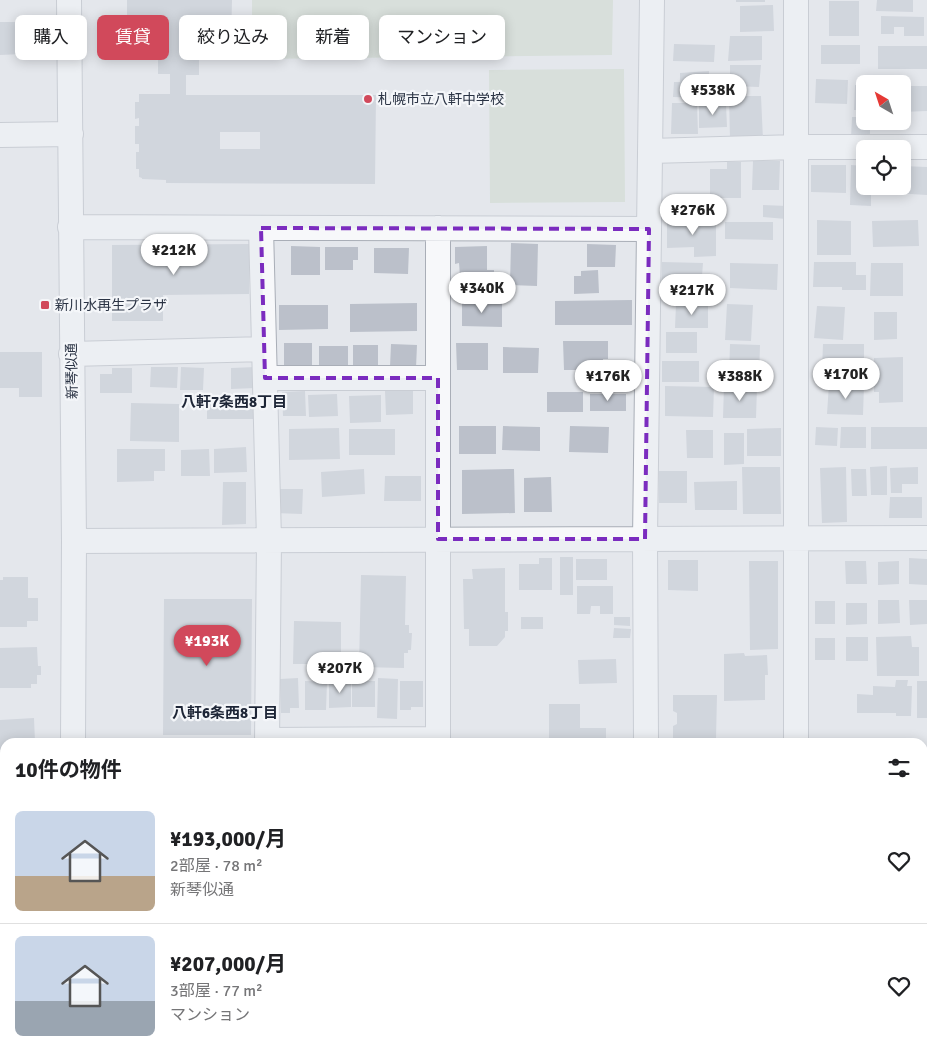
<!DOCTYPE html>
<html lang="ja">
<head>
<meta charset="utf-8">
<style>
	:root { --surface:#fff; --page:#f2f2f2; --text:#202124; --muted:#757577; --line:#e0e0e0; --accent:#d1495b }
	body { margin:0; font-family:Signika,"Noto Sans JP",sans-serif; background:var(--page); color:var(--text); height:100vh; display:flex; flex-direction:column; font-size:19px; white-space:nowrap }
	* { box-sizing:border-box; margin:0 }
	p { font-size:16px; color:var(--muted) }
	.icon { flex:none; width:28px; height:28px; fill:none; stroke:currentColor; stroke-width:2; stroke-linecap:round; stroke-linejoin:round }
	.map { position:relative; flex:1; overflow:hidden }
	.panel { position:absolute; left:0px; top:738px; width:928px; height:321px; display:flex; flex-direction:column; background:var(--surface); border-radius:15px 15px 0 0; box-shadow:0 2px 12px #0003 }
	.panel>* { flex:none }
	.top-card { position:absolute; left:15px; top:15px; width:500px; height:45px; display:flex; gap:10px }
	.needle { width:32px; rotate:321deg }
	.tools { position:absolute; left:856px; top:75px; display:grid; gap:10px }
	.tools a { display:grid; place-items:center; width:55px; height:55px; border-radius:8px; background:var(--surface); box-shadow:0 2px 12px #0003; font-size:25px }
	.price { position:absolute; translate:-50% -42px; padding:0 11px; border-radius:18px; background:#fff; color:#222; font-size:16px; line-height:32px; filter:drop-shadow(0 1px 2px #0008) }
	.price::after { content:''; position:absolute; left:50%; top:30px; width:15px; height:11px; margin-left:-8px; background:inherit; clip-path:polygon(0 0,100% 0,50% 100%) }
	.price.active { background:var(--accent); color:#fff }
	ul { padding:0; list-style:none }
	li { display:flex; align-items:center; gap:15px; height:125px; padding:0 15px }
	li+li { border-top:1px solid var(--line) }
	li span { display:grid; place-items:center; flex:none; width:140px; height:100px; border-radius:8px; color:#555 }
	li>.icon { margin-inline-start:auto }
	span .icon { width:60px; height:60px; fill:#fffc; stroke-width:1 }
	li b { font-size:21px }
	h2 { display:flex; justify-content:space-between; align-items:center; height:60px; padding:0 15px; font-size:21px }
	.pill { padding:0 18px; border-radius:8px; background:var(--surface); box-shadow:0 2px 12px #0003; font-size:18px; line-height:45px }
	.pill.active { background:var(--accent); color:#fff }
	.map>svg:first-child { display:block }
</style>
</head>
<body>
<div class="map">
<svg width="927" height="1058" viewBox="0 0 927 1058">
	<rect width="100%" height="100%" fill="#e4e7ec"/>
	<path fill="#c9d6c5" d="M252 0H613L612 55 252 59Z
		M624 69 625 202 490 203 489 70Z
		M923 981H927V1058H679V1054H922Z"/>
	<path fill="#bbc0ca" fill-rule="evenodd" d="M127 0H232L231 43 199 42V75H186V95H376L375 184 166 183V180L142 179V178L139 177V169H136V152H139V144H135V126H139V118L135 119V102H139V94H170V74H158V44H127ZM220 132H260V149H220Z
		M736 0H765V2H736Z
		M877 0H913V12L876 11Z
		M829 1H859V36H829Z
		M773 5 774 31 740 32V6Z
		M881 16 924 17V36H904V27H894V34H881Z
		M0 22H23V54L0 55Z
		M730 36H762V60L728 61Z
		M674 44 715 45 714 62 673 61Z
		M821 45H860V64H821Z
		M878 46H927V69H878Z
		M730 65H761L759 87 730 86Z
		M709 71 708 98 673 97 674 82H680V73Z
		M816 79 848 80 847 104 815 103Z
		M855 85H865V110H854Z
		M902 86H927V111L902 112Z
		M729 96H761L763 140 730 139Z
		M672 103H697L698 134H671Z
		M726 104 727 127 699 128V105Z
		M852 117H865V121H870V139L851 138Z
		M753 161H780L779 190H752Z
		M727 162H741V198H710V169H727Z
		M811 165H846V193L811 192Z
		M851 165 865 166V186H880L879 195H871V206L850 205Z
		M902 166 927 167V195L894 193 895 186H902Z
		M763 205 787 206 786 219 763 217Z
		M667 220H716V256L694 257V247L667 248Z
		M817 220 851 221V255H817Z
		M918 220 919 246 873 247 872 221Z
		M725 222H773V240L725 239Z
		M511 243 538 244 537 286 510 285Z
		M249 244V294L163 295V321H112V245Z
		M587 244 616 245 615 267H587Z
		M291 246 320 247V275H291Z
		M487 246V270H494V294H470V282H464V276H460L459 263 455 264V247Z
		M325 247H358V260H353V270H325Z
		M374 248H409L408 274 374 273Z
		M662 262 703 263 702 276H689L688 293 662 292Z
		M814 262H856V275H866V290H842V287H813Z
		M730 263 778 264 777 290 730 288Z
		M871 263H903V296H870Z
		M598 270 599 293 574 294V276H581V271Z
		M632 300V325H555V301Z
		M462 301 502 302V327L462 326Z
		M417 303V331L350 332V304Z
		M676 304H708V328H675Z
		M727 304 753 305 751 341 725 340Z
		M279 305H328V329L279 330Z
		M817 306 845 307 843 340 814 338Z
		M874 312H897V339L874 340Z
		M666 332H697V353H666Z
		M563 341H608V359H603V370H564Z
		M284 343H312V367H284Z
		M456 343H488V370H457Z
		M391 344 417 345 416 368 390 367Z
		M730 344 760 345 759 379 729 378Z
		M823 344H864V369H822Z
		M353 345H378V366H353Z
		M319 346H348V368H319Z
		M503 347 539 348 538 373H503Z
		M0 352H42V397H19V388H0Z
		M903 357V402L879 403V392H874V358Z
		M662 361H699V382H662Z
		M151 367H178L177 388 150 387Z
		M181 367 204 368 203 390H180Z
		M256 367V388L231 389V368Z
		M112 368H132V393H100V374H112Z
		M829 384 864 385 863 415 827 414Z
		M665 386 714 387 713 417 665 416Z
		M724 386 757 387 756 418H723Z
		M305 391 306 416H283L282 392Z
		M385 391H413V414L386 415Z
		M547 392H583V412H547Z
		M337 394 338 416 309 417 308 395Z
		M590 394H626V411H590Z
		M381 395V422L350 423 349 396Z
		M131 403 179 404V442L130 441Z
		M207 403H255L254 419H207Z
		M459 426H496V454H459Z
		M503 426 540 427V451L502 450Z
		M570 426 609 427 608 453 569 452Z
		M816 427 838 428 837 446 815 445Z
		M841 427H866V448H840Z
		M871 427H927V449H871Z
		M339 428 340 459 289 460V429Z
		M781 428V456H747V429Z
		M349 429H395V455H349Z
		M686 430H713V458H687Z
		M724 433H744V464L724 465Z
		M246 447 247 472 214 473V449Z
		M117 449H165V471H154V481L117 482Z
		M209 449 210 476H181V450Z
		M887 466V495H871L870 467Z
		M742 467H780L781 514H743Z
		M846 467 847 522 822 523 820 468Z
		M918 467V484H902V493H891L890 468Z
		M364 469 365 494 322 497 321 472Z
		M514 469 515 513 462 514V470Z
		M851 469H866L867 496H852Z
		M659 471H687V503H659Z
		M385 476H421V501H384Z
		M551 477 552 512H524V478Z
		M737 481V510H695L694 482Z
		M223 482H246V524L222 525Z
		M275 489H303L302 514 274 513Z
		M890 497H922V518H889Z
		M560 557H573V595H560Z
		M539 558H552V590H519V564H539Z
		M909 558 927 559V585L909 584Z
		M576 559H607V580H576Z
		M668 560H698V591L668 590Z
		M749 561H778V649L750 650Z
		M845 561H866L867 584H846Z
		M899 561V584L878 585V562Z
		M505 568V612H508V631H505V637L497 646H469V629H464L463 579H473L472 569Z
		M361 575 406 576 405 625H409V633H412L411 650H408V653H404V668L359 667Z
		M3 577H28V598H38V621H27V627H0V580H3Z
		M577 586H613V614H600V606H591L590 614H577Z
		M164 599H252L251 735H163Z
		M878 600H899L900 623 878 624Z
		M909 600H927V624L910 625Z
		M815 601H835V624H815Z
		M846 603H867V624L846 625Z
		M521 617H543V629H521Z
		M614 617H630V626L614 625Z
		M294 621 341 622V664H293Z
		M614 628 631 629 630 638H613Z
		M911 636 912 647H919V676H877L876 637Z
		M846 637H868V661H846Z
		M815 638H835V660H815Z
		M37 647 38 666H41V675H37V684H31V688H0V648Z
		M744 653 745 656 767 655 768 675H765V700L724 701V654Z
		M616 659 617 683 579 684 578 660Z
		M298 678 299 708H290V713H281L280 679Z
		M378 678 398 679 397 719 377 718Z
		M896 680H908L907 686H912L911 716H896V713H857V694L873 695V686L895 687Z
		M305 681 327 682 326 710H305Z
		M329 681H351V707L329 708Z
		M352 681H375V707H352Z
		M400 681H423V707H411V710H400Z
		M917 681H927V718H917Z
		M673 695H717L716 739H673V726L677 724V713L673 711Z
		M549 704H580V728H606V742L549 741Z
		M34 718 35 742H5V749L0 750V720Z
		M5 817V906H0V818Z
		M0 997H5L4 1058H0Z
		M419 1054H443V1058H418Z
		M643 1054H669V1058H643Z"/>
	<g fill="none" stroke-linecap="round" stroke-linejoin="round">
		<g stroke="#a9aeb7" stroke-width="26">
			<path id="minor" d="M69 0 74 541 73 742
				M0 135 71 134
				M650 151 796 147H927
				M70 227 649 229
				M261 228 269 540 267 742
				M71 354 264 349
				M265 378H438
				M74 541 927 538
				M267 740 438 739
				M438 742V228
				M646 742 645 539 652 0
				M796 742V0
				M66 1058V1054
				M478 1058V1054
				M611 1058V1054"/>
		</g>
		<g stroke="#a3abb8" stroke-width="30">
			<path id="major" d="M922 949H927
				M0 955H5"/>
		</g>
		<use href="#minor" stroke="#f7f8fa" stroke-width="24"/>
		<use href="#major" stroke="#fff" stroke-width="28"/>
	</g>
	<path d="M0 0H927V1058H0ZM261 228 649 229 645 539H438V378H265Z" fill="#e4e7ec" fill-opacity=".55" fill-rule="evenodd"/>
	<path fill="none" stroke="#7b2cbf" stroke-width="4" stroke-dasharray="10 6" stroke-linejoin="round" d="M261 228 649 229 645 539H438V378H265Z"/>
	<g fill="#d1495b" stroke="#f4f6f9" stroke-width="2">
		<circle cx="368" cy="99" r="5"/>
		<rect x="40" y="300" width="10" height="10" rx="2.5"/>
	</g>
	<g text-anchor="middle" dominant-baseline="central" stroke-width="4.5" stroke-linejoin="round" paint-order="stroke">
		<g font-size="14" fill="#2b3445" stroke="#f4f6f9" text-anchor="start">
			<text x="378" y="99">札幌市立八軒中学校</text>
			<text x="55" y="305">新川水再生プラザ</text>
		</g>
		<g font-size="14" fill="#2b3445" stroke="#f4f6f9">
			<text transform="translate(72 371) rotate(-91)">新琴似通</text>
		</g>
		<g font-size="15" font-weight="bold" fill="#1d2536" stroke="#f4f6f9">
			<text x="234" y="402">八軒7条西8丁目</text>
			<text x="225" y="713">八軒6条西8丁目</text>
		</g>
	</g>
</svg>
<div class="tools">
<a><svg class="needle" viewBox="-14 -14 28 28"><path d="M0-13l5 13h-10z" fill="#e53935"/><path d="M0 13l5-13h-10z" fill="#757577"/></svg></a>
<a><svg class="icon" aria-label="locate" viewBox="0 0 24 24"><circle cx="12" cy="12" r="6"/><path d="M12 2v4M12 18v4M2 12h4M18 12h4"/></svg></a>
</div>
<b class="price" style="left:713px;top:116px">¥538K</b>
<b class="price" style="left:693px;top:236px">¥276K</b>
<b class="price" style="left:174px;top:276px">¥212K</b>
<b class="price" style="left:482px;top:314px">¥340K</b>
<b class="price" style="left:692px;top:316px">¥217K</b>
<b class="price" style="left:846px;top:400px">¥170K</b>
<b class="price" style="left:608px;top:402px">¥176K</b>
<b class="price" style="left:740px;top:402px">¥388K</b>
<b class="price active" style="left:207px;top:667px">¥193K</b>
<b class="price" style="left:340px;top:694px">¥207K</b>
<div class="top-card">
<a class="pill">購入</a>
<a class="pill active">賃貸</a>
<a class="pill">絞り込み</a>
<a class="pill">新着</a>
<a class="pill">マンション</a>
</div>
<section class="panel">
<h2>10件の物件<svg class="icon" aria-label="filters" viewBox="0 0 24 24"><path d="M4 7h16M4 17h16"/><circle cx="9" cy="7" r="2"/><circle cx="15" cy="17" r="2"/></svg></h2>
<ul>
<li><span style="background:linear-gradient(#c9d6e8 65%,#b9a48a 0)"><svg class="icon" aria-label="home" viewBox="0 0 24 24"><path d="M3 11l9-7 9 7M6 9v11h12V9"/></svg></span><div><b>¥193,000/月</b><p>2部屋 · 78 m²</p><p>新琴似通</p></div><svg class="icon" aria-label="heart" viewBox="0 0 24 24"><path d="M12 20l-8-8c-3-5 5-10 8-4 3-6 11-1 8 4z"/></svg></li>
<li><span style="background:linear-gradient(#c9d6e8 65%,#9aa5b1 0)"><svg class="icon" aria-label="home" viewBox="0 0 24 24"><path d="M3 11l9-7 9 7M6 9v11h12V9"/></svg></span><div><b>¥207,000/月</b><p>3部屋 · 77 m²</p><p>マンション</p></div><svg class="icon" aria-label="heart" viewBox="0 0 24 24"><path d="M12 20l-8-8c-3-5 5-10 8-4 3-6 11-1 8 4z"/></svg></li>
</ul>
</section>
</div>
</body>
</html>
